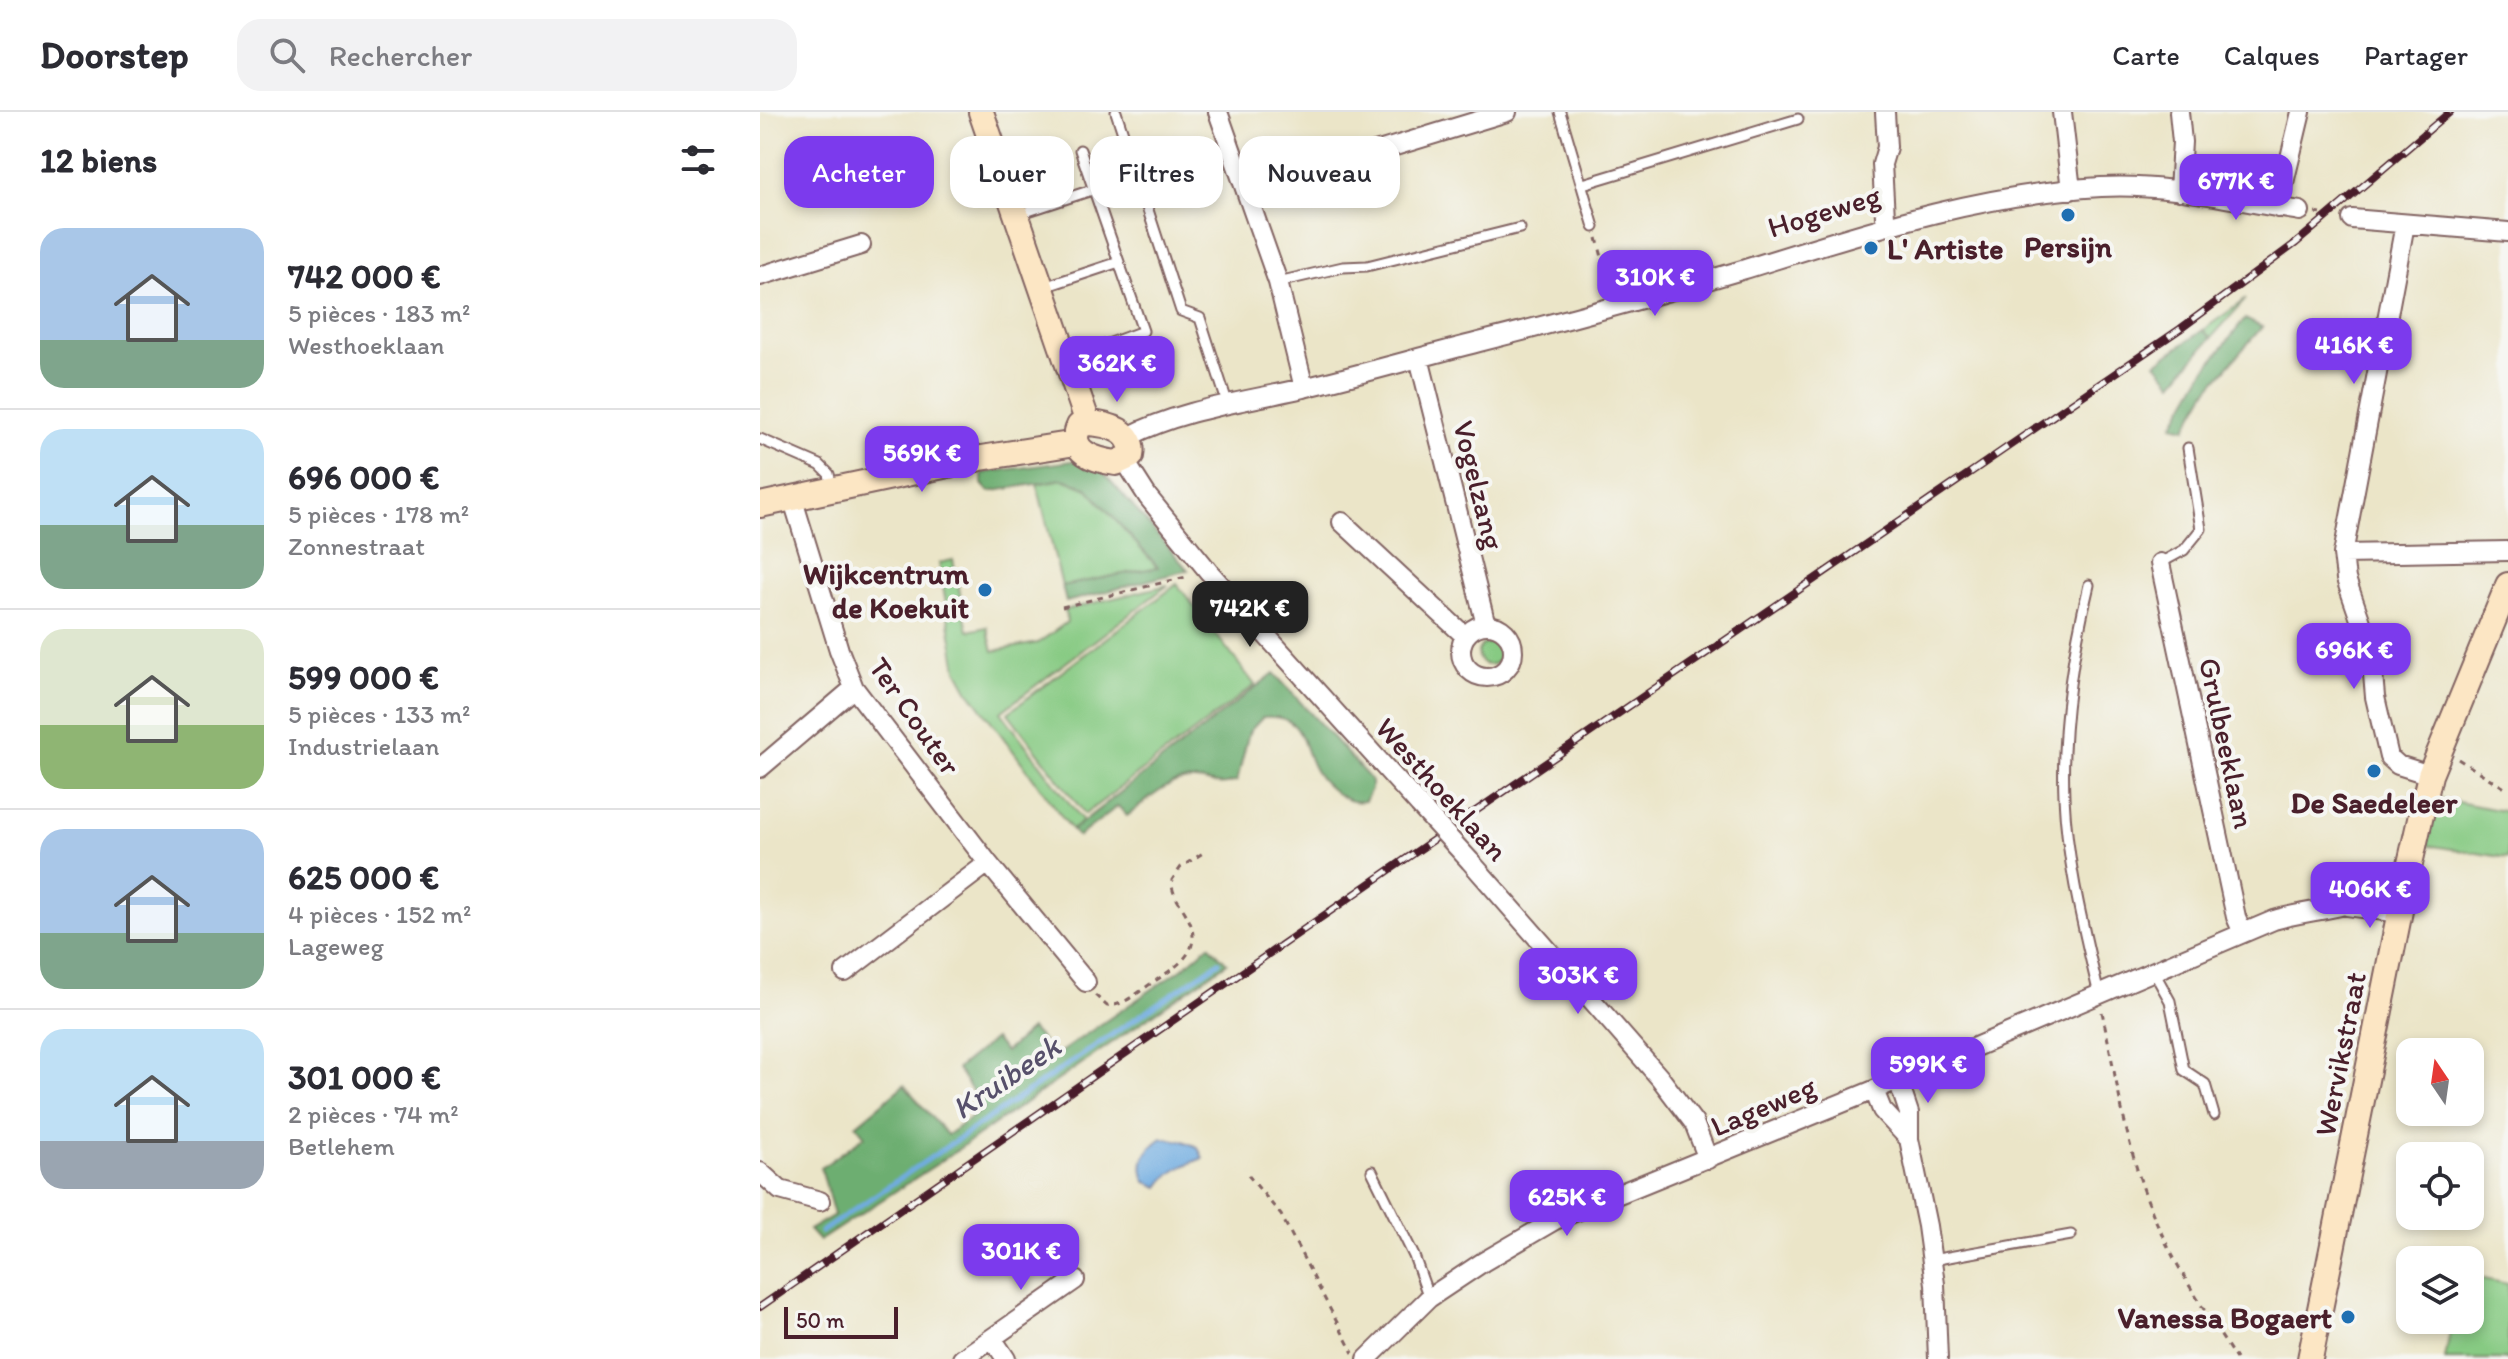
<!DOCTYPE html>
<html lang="fr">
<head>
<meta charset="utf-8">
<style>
	:root { --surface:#fff; --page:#f2f2f3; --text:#2b2b33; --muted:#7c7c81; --line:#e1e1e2; --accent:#7c3aed }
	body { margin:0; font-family:Itim,sans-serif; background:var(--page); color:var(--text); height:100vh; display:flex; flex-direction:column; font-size:30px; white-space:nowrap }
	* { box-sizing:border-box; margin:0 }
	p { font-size:26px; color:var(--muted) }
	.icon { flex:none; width:44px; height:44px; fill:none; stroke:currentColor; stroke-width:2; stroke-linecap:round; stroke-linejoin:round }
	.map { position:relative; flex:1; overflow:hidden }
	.details { display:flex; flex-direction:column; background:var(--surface); width:760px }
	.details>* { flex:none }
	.top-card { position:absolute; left:24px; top:24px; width:760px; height:72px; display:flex; gap:16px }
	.needle { width:52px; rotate:347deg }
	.controls { position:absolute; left:1636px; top:926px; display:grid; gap:16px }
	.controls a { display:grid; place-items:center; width:88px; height:88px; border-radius:16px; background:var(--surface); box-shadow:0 4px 12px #0003; font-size:40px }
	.scale { position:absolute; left:24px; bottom:20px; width:114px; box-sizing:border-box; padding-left:8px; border:4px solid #4a1f2b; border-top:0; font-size:22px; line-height:28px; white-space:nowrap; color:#4a1f2b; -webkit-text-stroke:6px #f6f6f2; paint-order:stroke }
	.price { position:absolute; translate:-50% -68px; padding:0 18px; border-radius:16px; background:var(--accent); color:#fff; font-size:26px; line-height:52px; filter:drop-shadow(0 2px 4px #0008) }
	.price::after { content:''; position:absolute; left:50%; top:48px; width:24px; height:18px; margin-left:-12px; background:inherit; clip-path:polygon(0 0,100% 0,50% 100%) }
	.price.active { background:#222; color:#fff }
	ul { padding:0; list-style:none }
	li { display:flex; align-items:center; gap:24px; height:200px; padding:0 40px }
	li+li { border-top:2px solid var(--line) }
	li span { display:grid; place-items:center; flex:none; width:224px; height:160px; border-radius:24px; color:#555 }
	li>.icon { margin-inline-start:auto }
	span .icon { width:96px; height:96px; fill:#fffc; stroke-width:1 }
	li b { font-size:34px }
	h2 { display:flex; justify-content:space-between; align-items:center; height:96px; padding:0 40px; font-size:34px }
	.pill { padding:0 28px; border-radius:24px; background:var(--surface); box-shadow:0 4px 12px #0003; font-size:28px; line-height:72px }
	.pill.active { background:var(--accent); color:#fff }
	header { display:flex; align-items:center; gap:48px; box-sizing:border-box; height:112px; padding:0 40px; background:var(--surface); border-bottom:2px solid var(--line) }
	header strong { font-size:38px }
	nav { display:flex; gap:44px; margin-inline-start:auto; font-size:28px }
	.search { width:560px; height:72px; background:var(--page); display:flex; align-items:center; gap:20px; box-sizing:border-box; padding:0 28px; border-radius:24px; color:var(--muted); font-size:30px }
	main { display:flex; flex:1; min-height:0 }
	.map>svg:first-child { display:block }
</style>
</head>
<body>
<header>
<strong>Doorstep</strong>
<div class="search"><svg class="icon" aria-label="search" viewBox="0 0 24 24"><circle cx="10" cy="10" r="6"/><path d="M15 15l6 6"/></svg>Rechercher</div>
<nav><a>Carte</a><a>Calques</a><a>Partager</a></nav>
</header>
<main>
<section class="details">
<h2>12 biens<svg class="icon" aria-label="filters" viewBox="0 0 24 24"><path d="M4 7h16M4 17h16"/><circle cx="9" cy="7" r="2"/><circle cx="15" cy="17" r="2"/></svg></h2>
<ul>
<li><span style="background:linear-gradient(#a9c7e8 70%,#7fa58c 0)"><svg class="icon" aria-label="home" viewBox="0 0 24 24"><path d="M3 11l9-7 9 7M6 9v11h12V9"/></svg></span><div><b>742 000 €</b><p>5 pièces · 183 m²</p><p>Westhoeklaan</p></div></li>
<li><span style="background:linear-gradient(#bfe0f5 60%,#7fa58c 0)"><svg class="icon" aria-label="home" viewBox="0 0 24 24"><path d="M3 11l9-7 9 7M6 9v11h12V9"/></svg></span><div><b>696 000 €</b><p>5 pièces · 178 m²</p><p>Zonnestraat</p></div></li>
<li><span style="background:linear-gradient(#dfe7d0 60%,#8fb573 0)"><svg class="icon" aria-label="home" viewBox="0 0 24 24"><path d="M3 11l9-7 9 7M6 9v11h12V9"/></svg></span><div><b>599 000 €</b><p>5 pièces · 133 m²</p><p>Industrielaan</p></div></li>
<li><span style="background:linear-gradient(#a9c7e8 65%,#7fa58c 0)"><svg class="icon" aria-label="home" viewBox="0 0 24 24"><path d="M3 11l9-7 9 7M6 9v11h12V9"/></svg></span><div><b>625 000 €</b><p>4 pièces · 152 m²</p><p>Lageweg</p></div></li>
<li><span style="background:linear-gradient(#bfe0f5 70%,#9aa5b1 0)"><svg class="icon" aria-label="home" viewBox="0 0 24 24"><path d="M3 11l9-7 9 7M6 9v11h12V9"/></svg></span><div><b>301 000 €</b><p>2 pièces · 74 m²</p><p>Betlehem</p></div></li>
</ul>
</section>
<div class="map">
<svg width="1748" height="1247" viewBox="0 0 1748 1247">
	<rect width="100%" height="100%" fill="#f6f6f2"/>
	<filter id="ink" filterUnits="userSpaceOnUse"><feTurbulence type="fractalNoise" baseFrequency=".0125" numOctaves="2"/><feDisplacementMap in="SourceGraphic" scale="16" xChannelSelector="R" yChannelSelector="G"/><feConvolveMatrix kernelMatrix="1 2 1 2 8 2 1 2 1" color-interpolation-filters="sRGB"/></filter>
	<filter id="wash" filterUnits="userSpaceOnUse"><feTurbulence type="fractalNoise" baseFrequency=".006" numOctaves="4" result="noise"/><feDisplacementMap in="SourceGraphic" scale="32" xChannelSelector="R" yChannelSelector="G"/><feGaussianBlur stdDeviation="1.8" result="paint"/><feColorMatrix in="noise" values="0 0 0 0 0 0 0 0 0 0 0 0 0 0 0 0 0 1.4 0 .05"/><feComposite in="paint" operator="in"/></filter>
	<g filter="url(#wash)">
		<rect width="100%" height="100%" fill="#ebe5c8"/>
		<path fill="#87ca83" stroke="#687457" stroke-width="2" d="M1486 187 1451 226 1443 218Z
			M303 367 328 377 398 456 302 474 277 372Z
			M193 448 208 519 227 515 233 539 278 531 307 510 305 498 408 473 241 600 323 709 312 718 208 578 197 558 179 451Z
			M417 472 495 573 325 702 248 601Z
			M718 542a11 11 0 1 1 22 0a11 11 0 1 1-22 0Z
			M1678 686 1748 700V746L1667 733Z
			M1710 1164 1748 1172V1247H1685L1692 1208H1710Z"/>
		<path fill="#6dae71" stroke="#5c664e" stroke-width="2" d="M1485 207 1502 215 1446 280 1426 316 1413 313 1444 259Z
			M1443 218 1451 226 1413 271 1396 251Z
			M320 348 343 360 428 458 306 490 302 474 398 455 328 377 316 371 303 367 229 380 222 372V361Z
			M514 561 611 668V677L605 689C592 691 587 688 576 681 570 676 562 670 558 663 539 638 550 602 503 605L489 620 477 669C454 677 455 669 434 668 406 667 388 689 367 704L358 694 318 725 312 718Z
			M449 833 467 851 177 1052 59 1129 49 1118 74 1103 61 1056 105 1024 96 1013 144 973 187 1023 224 996 197 957 234 927 245 940 271 917 296 943 423 856Z"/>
		<path fill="#6face1" stroke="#5c6686" stroke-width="2" d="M402 1026 423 1029 438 1035 443 1046C425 1053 410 1058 399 1075L386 1070C377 1051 385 1038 402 1026Z"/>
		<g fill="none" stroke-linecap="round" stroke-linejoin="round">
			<path stroke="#6face1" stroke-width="5" d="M61 1120 459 850"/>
		</g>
	</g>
	<g filter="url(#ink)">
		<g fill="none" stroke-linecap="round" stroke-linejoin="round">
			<g stroke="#826462" stroke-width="13">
				<path id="lane" d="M356 0 421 199 440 206 468 293
					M800 0 834 115
					M823 72 1038 7
					M259 102 335 77
					M518 170 583 155 607 154 760 116
					M284 175 359 150
					M307 247 383 219 320 38
					M0 327 60 353 69 362 72 376
					M1400 451 1424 438 1441 417 1428 336
					M1329 473C1312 543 1301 613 1304 685 1307 752 1324 818 1339 883
					M1394 860 1410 889 1424 958 1445 972 1454 1003
					M612 1059 654 1144 669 1186
					M1172 1148 1311 1123"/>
			</g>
			<g stroke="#826462" stroke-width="22">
				<path id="street" d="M458 0 518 170 544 276
					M1125 0 1127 35 1122 52 1125 105 1129 113
					M1302 0 1311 78
					M1419 0 1422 30 1419 79
					M487 79 747 0
					M1518 96 1541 0
					M1592 107 1748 120
					M1645 112 1583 442 1586 467 1611 539 1615 585 1629 645 1638 653 1670 663
					M0 164 101 133
					M659 246 726 513
					M368 325C422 297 484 290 543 276 602 262 660 245 719 230 807 208 895 184 982 158 1101 121 1216 82 1341 75 1407 71 1475 89 1540 99
					M365 349 388 385 449 460 659 693
					M32 385 79 538 94 576 228 751 326 870
					M582 410 705 524
					M1583 442 1748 439
					M1400 451 1476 805 1483 821
					M701 539a26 26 0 1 1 52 0a26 26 0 1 1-52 0Z
					M0 656 94 576
					M710 749 900 966 934 1011 948 1047
					M1587 794 1640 801
					M85 860 228 751
					M1138 968 1149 1001V1027L1167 1114 1175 1172 1178 1247
					M1114 978 1122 998 1149 1027
					M0 1060 20 1078 60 1089
					M232 1226 246 1247
					M202 1247 315 1168
					M607 1247 669 1186 723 1150 795 1108 1114 978 1514 808C1537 801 1561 799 1584 793 1605 788 1622 771 1645 774"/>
			</g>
			<g stroke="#826462" stroke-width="28">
				<path id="secondary" d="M221 0 328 311
					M328 311C348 312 376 319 371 344L356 351C335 348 307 340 319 314Z
					M0 393 221 346 316 331
					M1550 1247 1645 774 1670 663 1748 473"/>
			</g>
			<path stroke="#826462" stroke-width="3" stroke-dasharray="6 6" stroke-linecap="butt" d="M1555 101 1575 104
				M837 126 851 180
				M302 495 430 464
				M1698 647 1748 678
				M335 883 347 894C364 894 378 880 392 871 422 851 448 836 423 797 417 787 411 780 412 768L421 755 446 739
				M1342 900C1356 963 1365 1031 1389 1092 1410 1147 1444 1198 1476 1247
				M488 1063 521 1103 593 1241"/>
			<use href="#lane" stroke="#fff" stroke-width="9"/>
			<use href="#street" stroke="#fff" stroke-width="18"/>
			<use href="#secondary" stroke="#fce6c4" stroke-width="24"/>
			<g stroke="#4a1f2b" stroke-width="8">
				<path id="rail" d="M0 1195 631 757 1420 217 1536 131 1690 0"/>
			</g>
			<use href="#rail" stroke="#f6f6f2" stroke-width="5" stroke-dasharray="15" stroke-linecap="butt"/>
			<g stroke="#826462" stroke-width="22" stroke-linecap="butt">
				<path id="street-bridge" d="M659 693 710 749"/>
			</g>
			<use href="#street-bridge" stroke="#fff" stroke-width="18"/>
		</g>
	</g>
	<g fill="#1f6fb2" stroke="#f6f6f2" stroke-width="3">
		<circle cx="1308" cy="103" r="8"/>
		<circle cx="1111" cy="136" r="8"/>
		<circle cx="225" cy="478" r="8"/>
		<circle cx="1614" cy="659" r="8"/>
		<circle cx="1588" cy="1205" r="8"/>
	</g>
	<g text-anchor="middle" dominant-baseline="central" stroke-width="8" stroke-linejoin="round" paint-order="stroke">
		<g font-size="30" fill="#4a1f2b" stroke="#f6f6f2">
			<text transform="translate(1064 99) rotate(-17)">Hogeweg</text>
			<text transform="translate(719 373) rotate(76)">Vogelzang</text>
			<text transform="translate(155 604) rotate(55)">Ter Couter</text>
			<text transform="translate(1467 631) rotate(78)">Grulbeeklaan</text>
			<text transform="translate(682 677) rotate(48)">Westhoeklaan</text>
			<text transform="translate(1580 942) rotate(-79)">Wervikstraat</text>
			<text transform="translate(1003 994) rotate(-23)">Lageweg</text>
		</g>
		<g font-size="30" font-weight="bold" fill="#4a1f2b" stroke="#f6f6f2">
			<text x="1308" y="134">Persijn</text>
			<text x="1127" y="136" text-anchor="start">L' Artiste</text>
			<text x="209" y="461" text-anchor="end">Wijkcentrum<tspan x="209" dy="34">de Koekuit</tspan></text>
			<text x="1614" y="690">De Saedeleer</text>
			<text x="1572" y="1205" text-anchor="end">Vanessa Bogaert</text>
		</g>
		<g font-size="32" font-style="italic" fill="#57506b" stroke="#f6f6f2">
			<text transform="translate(246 965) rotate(-34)">Kruibeek</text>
		</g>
	</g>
</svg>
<div class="controls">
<a><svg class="needle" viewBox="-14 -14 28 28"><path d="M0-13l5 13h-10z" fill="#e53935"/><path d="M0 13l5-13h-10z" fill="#7c7c81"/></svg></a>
<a><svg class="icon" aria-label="locate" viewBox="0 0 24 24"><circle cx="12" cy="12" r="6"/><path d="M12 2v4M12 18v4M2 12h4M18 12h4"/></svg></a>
<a><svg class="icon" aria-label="layers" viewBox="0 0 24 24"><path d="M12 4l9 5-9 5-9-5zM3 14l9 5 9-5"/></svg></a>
</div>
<div class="scale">50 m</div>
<b class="price" style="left:1476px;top:110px">677K €</b>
<b class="price" style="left:895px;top:206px">310K €</b>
<b class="price" style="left:1594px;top:274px">416K €</b>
<b class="price" style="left:357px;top:292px">362K €</b>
<b class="price" style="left:162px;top:382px">569K €</b>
<b class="price active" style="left:490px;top:537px">742K €</b>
<b class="price" style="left:1594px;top:579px">696K €</b>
<b class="price" style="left:1610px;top:818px">406K €</b>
<b class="price" style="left:818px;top:904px">303K €</b>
<b class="price" style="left:1168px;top:993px">599K €</b>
<b class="price" style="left:807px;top:1126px">625K €</b>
<b class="price" style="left:261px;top:1180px">301K €</b>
<div class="top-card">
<a class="pill active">Acheter</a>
<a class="pill">Louer</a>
<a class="pill">Filtres</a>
<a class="pill">Nouveau</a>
</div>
</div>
</main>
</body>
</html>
